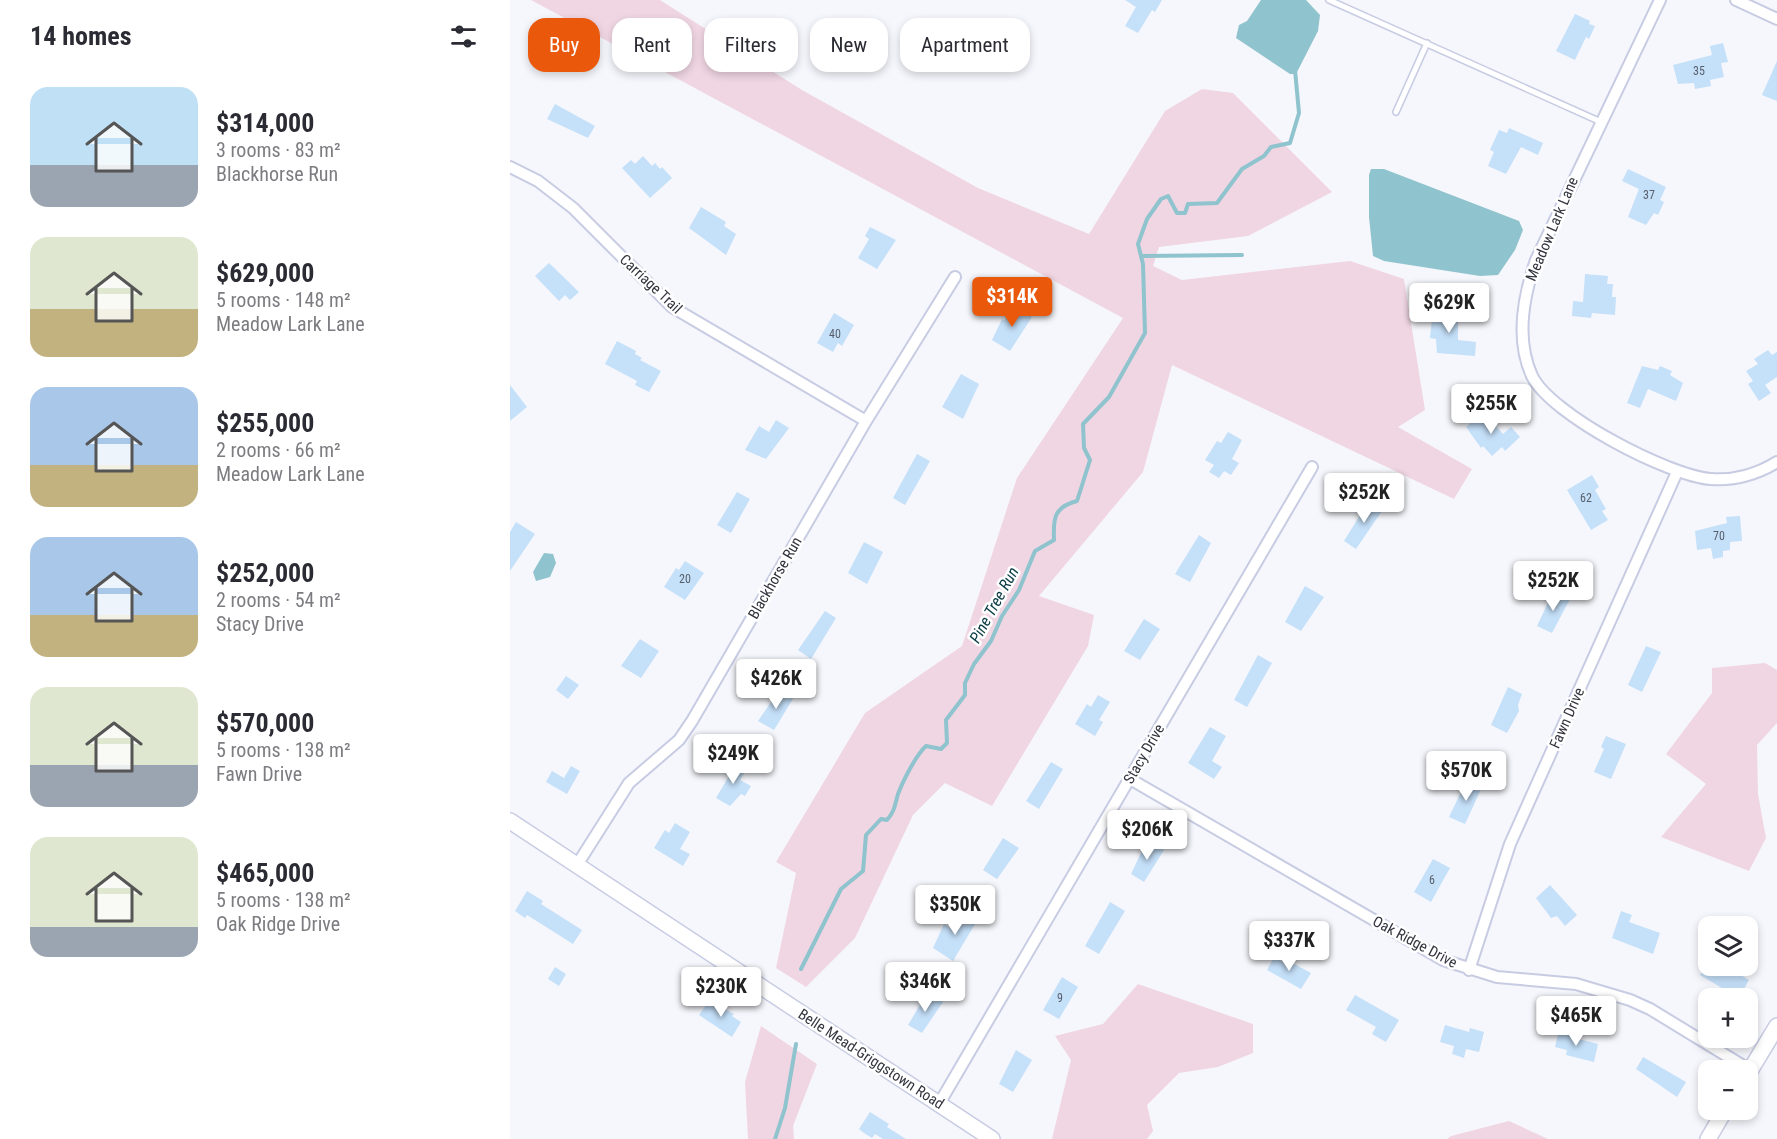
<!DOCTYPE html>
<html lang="en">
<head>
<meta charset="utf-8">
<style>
	:root { --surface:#fff; --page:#f7f7f7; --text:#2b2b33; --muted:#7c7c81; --accent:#ea580c }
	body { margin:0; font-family:"Roboto Condensed",sans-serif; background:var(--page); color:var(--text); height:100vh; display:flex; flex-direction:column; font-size:22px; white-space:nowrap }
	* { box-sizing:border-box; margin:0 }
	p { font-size:20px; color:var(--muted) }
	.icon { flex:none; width:33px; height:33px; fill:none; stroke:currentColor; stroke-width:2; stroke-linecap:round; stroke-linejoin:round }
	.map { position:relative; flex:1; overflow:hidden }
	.sheet { display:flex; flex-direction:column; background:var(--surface); width:510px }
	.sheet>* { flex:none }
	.top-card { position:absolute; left:18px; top:18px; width:570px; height:54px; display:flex; gap:12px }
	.tools { position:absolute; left:1188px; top:916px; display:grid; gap:12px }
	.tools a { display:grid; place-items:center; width:60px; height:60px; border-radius:12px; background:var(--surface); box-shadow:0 3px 9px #0003; font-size:30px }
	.price { position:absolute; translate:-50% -51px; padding:0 14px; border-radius:6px; background:#fff; color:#222; font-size:20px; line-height:39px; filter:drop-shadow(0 2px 3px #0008) }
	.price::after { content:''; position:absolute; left:50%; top:36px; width:18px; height:14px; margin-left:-9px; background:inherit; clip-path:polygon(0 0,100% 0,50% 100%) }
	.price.selected { background:var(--accent); color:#fff }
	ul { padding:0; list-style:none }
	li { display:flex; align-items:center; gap:18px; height:150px; padding:0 30px }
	li span { display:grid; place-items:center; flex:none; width:168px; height:120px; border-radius:18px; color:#555 }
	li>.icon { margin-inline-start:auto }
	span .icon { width:72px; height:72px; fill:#fffc; stroke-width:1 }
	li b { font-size:26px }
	h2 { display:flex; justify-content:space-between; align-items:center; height:72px; padding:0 30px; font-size:26px }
	.tag { padding:0 21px; border-radius:18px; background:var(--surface); box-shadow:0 3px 9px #0003; font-size:21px; line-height:54px }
	.tag.selected { background:var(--accent); color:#fff }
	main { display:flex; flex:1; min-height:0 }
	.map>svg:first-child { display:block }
</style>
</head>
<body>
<main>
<section class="sheet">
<h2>14 homes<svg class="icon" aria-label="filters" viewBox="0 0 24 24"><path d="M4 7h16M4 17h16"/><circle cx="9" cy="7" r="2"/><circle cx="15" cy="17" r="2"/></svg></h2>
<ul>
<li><span style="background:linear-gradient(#bfe0f5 65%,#9aa5b1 0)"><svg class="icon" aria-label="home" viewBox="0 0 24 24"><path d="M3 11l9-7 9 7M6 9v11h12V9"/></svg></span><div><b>$314,000</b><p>3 rooms · 83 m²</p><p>Blackhorse Run</p></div></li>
<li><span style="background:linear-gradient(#dfe7d0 60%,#c2b280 0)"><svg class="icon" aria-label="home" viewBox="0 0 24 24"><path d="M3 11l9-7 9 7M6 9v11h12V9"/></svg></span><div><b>$629,000</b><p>5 rooms · 148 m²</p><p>Meadow Lark Lane</p></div></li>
<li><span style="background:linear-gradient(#a9c7e8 65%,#c2b280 0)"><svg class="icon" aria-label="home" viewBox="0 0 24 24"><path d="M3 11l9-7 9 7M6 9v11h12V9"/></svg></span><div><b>$255,000</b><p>2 rooms · 66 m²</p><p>Meadow Lark Lane</p></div></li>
<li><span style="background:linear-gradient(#a9c7e8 65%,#c2b280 0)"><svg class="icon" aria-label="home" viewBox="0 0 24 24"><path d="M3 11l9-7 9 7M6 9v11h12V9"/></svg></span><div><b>$252,000</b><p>2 rooms · 54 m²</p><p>Stacy Drive</p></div></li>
<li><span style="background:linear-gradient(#dfe7d0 65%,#9aa5b1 0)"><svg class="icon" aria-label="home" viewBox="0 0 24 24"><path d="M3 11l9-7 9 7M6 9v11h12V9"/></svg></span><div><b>$570,000</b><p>5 rooms · 138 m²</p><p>Fawn Drive</p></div></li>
<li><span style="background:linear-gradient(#dfe7d0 75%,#9aa5b1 0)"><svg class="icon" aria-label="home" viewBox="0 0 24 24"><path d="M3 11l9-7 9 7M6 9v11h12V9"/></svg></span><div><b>$465,000</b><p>5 rooms · 138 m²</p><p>Oak Ridge Drive</p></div></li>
</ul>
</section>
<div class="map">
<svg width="1267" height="1139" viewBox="0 0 1267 1139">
	<rect width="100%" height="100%" fill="#f6f7fc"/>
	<path fill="#f0d6e3" d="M21 0H150L292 90 468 188 579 234 655 111 692 89 723 93 822 192 738 236 649 247 643 266 672 280 840 261 894 279 915 410 888 427 962 469 944 499 662 365 633 472 529 596 584 615 578 646 482 806 435 783 403 815 345 938 296 987 266 968 286 873 266 862 355 713 452 646 507 478 613 318Z
		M1255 663 1267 670V723L1247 745 1248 794 1256 838 1239 871 1151 837 1196 784 1156 754 1202 693V668Z
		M628 984 743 1024V1053L708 1067 669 1073 637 1105 643 1131 637 1139H542L561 1060 545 1036 593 1024Z
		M251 1026 307 1064 283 1126 284 1139H238L235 1082Z
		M999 1121 1038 1139H937L941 1136Z"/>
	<path fill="#8fc3cd" d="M751 0H796L810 15 808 31 786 74H780L726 38 729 25 737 21Z
		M861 169H874L1009 221 1013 230 1005 250 988 275 970 276 874 261 863 256 859 217V175Z
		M34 553 43 554 46 563 40 577 26 581 23 572Z"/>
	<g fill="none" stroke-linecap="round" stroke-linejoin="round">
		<path stroke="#8fc3cd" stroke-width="4" d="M631 256 732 255
			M291 969 331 889 353 871 356 835 371 819 377 820C385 811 385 804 388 794 393 781 406 755 416 746L431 749 437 743 436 720 455 695V683L464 664 481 641 492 616 509 590 525 551 544 540C543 518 544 507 567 501L580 460 574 448 573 424 599 397 635 333 633 264 628 244 637 219 651 199 658 196 667 213H675L678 204 707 203 732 169 754 156 761 147 780 143 789 113 785 70
			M265 1139 275 1108 286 1044"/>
	</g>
	<path fill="#c5e0f9" d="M615 0H652L645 12 642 10 628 33 615 26 626 7Z
		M1065 14 1080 21 1079 24 1085 26 1079 39 1076 37 1065 60 1046 51Z
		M1213 43 1218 62 1211 63 1214 77 1200 80 1201 86 1185 89 1184 83 1168 84 1163 65 1202 55 1200 46Z
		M1267 61V101L1252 95Z
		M45 104 85 126 78 138 37 119Z
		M999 128 1033 143 1028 155 1011 147 996 174 978 166 984 152 980 150 989 130 997 133Z
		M133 156 142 166 145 163 150 169 152 167 162 178 140 198 112 168 121 160 125 164Z
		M1118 169 1156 187 1150 200 1154 202 1148 215 1144 213 1136 225 1118 217 1129 189 1112 181Z
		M191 207 216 222 214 226 226 234 216 255 179 228Z
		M360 227 386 240 367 269 348 258 359 239 355 236Z
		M39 263 69 292 60 300 55 295 49 301 25 276Z
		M1075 274 1098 276 1097 284H1103L1102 297H1106L1105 315 1082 313 1081 318 1062 316 1063 301 1073 302Z
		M504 306 522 317 500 351 482 340 492 319 494 321Z
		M923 308 948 310V340L966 342 965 356 927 353 926 339 920 338Z
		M324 313 344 325 332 346 328 343 323 352 307 343Z
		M107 341 126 351 125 354 132 358 130 360 151 371 139 392 125 385 127 381 95 364Z
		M1258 350 1262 355 1267 352V377L1255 385 1261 393 1249 401 1238 384 1243 381 1236 371 1248 364 1244 359Z
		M1132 366 1148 370 1150 366 1162 371 1160 375 1173 383 1166 401 1138 389 1130 408 1117 403Z
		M451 374 469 384 453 419 432 407Z
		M0 385 17 407 0 421Z
		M973 412 993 434 1001 427 1010 437 995 451 992 447 982 456 973 446 971 448 956 427Z
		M266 420 279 428 256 459 235 450 249 426 259 432Z
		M718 432 732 440 722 459 729 463 721 475 714 471 709 478 699 472 704 465 695 460 707 441 711 443Z
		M407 454 420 461 395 505 383 498Z
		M1082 475 1089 487 1085 490 1096 509 1092 511 1098 520 1081 530 1057 490Z
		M227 492 240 499 221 533 207 525Z
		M860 499 874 508 846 549 834 541Z
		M1230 516 1232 541 1220 542V550L1213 551V557L1203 559 1201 548 1187 550 1185 531 1217 523 1216 517Z
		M6 522 25 534 0 571V532Z
		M689 535 701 543 680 582 665 574Z
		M354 542 373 552 357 584 338 573Z
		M175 561 194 573 175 600 154 587 166 568 169 570Z
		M795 586 814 597 791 631 775 622Z
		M1043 592 1060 599 1042 633 1027 626Z
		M315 611 326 618 301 659 288 650Z
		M634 619 650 629 630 660 614 651Z
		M130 639 149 651 131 678 111 666Z
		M1136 646 1151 652 1132 692 1118 685Z
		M748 655 762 663 737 707 724 700Z
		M56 676 69 685 58 699 46 690Z
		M998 687 1012 694 1008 705 1009 711 997 733 981 725Z
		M270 689 284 697 264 730 248 721Z
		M588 695 600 702 589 720 593 722 585 736 565 724 577 704 581 707Z
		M700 727 716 736 702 761 712 767 704 779 678 763Z
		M1096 736 1116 744 1101 779 1084 772 1094 749 1091 747Z
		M222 762 236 770 230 780 241 786 235 796 231 794 220 806 206 798 219 776 215 774Z
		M541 762 553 769 529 809 516 801Z
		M61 766 70 771 57 794 36 782 42 771 54 778Z
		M961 780 973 785 955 824 939 817 952 790 956 791Z
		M165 823 180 832 170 849 180 854 173 866 144 848 155 830 159 833Z
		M493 838 509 848 487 879 473 870Z
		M637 840 654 850 634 882 621 874Z
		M923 859 940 868 921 902 904 892Z
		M1040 885 1067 915 1055 926 1047 916 1041 918 1026 898Z
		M17 891 33 901 31 904 72 930 63 944 17 915 15 918 5 911Z
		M600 902 615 911 589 954 575 946Z
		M455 911 468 919 443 961 423 948 434 924 443 930Z
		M1111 911 1122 915 1119 922 1150 933 1143 954 1102 938Z
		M764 957 775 963 777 960 801 973 791 989 757 970Z
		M1196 966H1216L1239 980 1229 998 1190 975Z
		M45 967 56 974 49 986 38 979Z
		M552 977 568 987 549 1019 533 1010Z
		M417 993 433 1002 412 1033 398 1025Z
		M845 995 889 1020 876 1042 862 1034 866 1027 836 1010Z
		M199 1001 224 1014 222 1016 231 1022 222 1037 189 1015Z
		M935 1025 959 1032 960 1028 974 1032 969 1052 956 1049 954 1058 942 1054 944 1046 930 1042Z
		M1049 1030 1062 1033 1061 1037 1088 1044 1084 1062 1056 1055 1057 1050 1045 1047Z
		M506 1050 522 1060 503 1092 489 1084Z
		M1133 1057 1176 1082 1167 1097 1126 1069Z
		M360 1112 379 1124 377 1127 396 1139H373L365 1134 362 1138 354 1133 349 1129Z"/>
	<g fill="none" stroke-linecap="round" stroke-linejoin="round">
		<g stroke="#c8cce3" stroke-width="8">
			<path id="lane" d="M819 0 1091 122
				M886 112 917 43"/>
		</g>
		<g stroke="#c8cce3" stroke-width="14">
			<path id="street" d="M1150 0 1026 260C1013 297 1005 339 1022 376 1041 415 1159 476 1201 479 1224 481 1248 474 1267 462
				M1226 0 1267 19
				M0 167 28 181 63 208 162 307 356 421
				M620 779 933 960 987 977 1066 984 1120 1000 1140 1009 1240 1070
				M67 865 119 783 169 740 182 721 356 421 445 277
				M959 970 1000 844 1167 472
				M429 1104 802 467"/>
		</g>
		<g stroke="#c8cce3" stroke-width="18">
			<path id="secondary" d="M0 821 482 1139
				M1238 1074 1267 1026
				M1198 1139 1215 1110"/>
		</g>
		<use href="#lane" stroke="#fff" stroke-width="5"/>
		<use href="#street" stroke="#fff" stroke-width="10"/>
		<use href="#secondary" stroke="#fff" stroke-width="15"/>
	</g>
	<g text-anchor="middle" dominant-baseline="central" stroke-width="5" stroke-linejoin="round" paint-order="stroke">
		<g font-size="12" fill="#585f6c">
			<text x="1189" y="71">35</text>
			<text x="1139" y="195">37</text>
			<text x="325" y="334">40</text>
			<text x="1076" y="498">62</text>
			<text x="1209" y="536">70</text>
			<text x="175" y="579">20</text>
			<text x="922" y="880">6</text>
			<text x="550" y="998">9</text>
		</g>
		<g font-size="15" fill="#33343d" stroke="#fff">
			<text transform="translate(1042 229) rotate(-67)">Meadow Lark Lane</text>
			<text transform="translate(141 284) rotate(43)">Carriage Trail</text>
			<text transform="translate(265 578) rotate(-60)">Blackhorse Run</text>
			<text transform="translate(1057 718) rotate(-66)">Fawn Drive</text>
			<text transform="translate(634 754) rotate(-60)">Stacy Drive</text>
			<text transform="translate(905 942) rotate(28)">Oak Ridge Drive</text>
			<text transform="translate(361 1059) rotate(33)">Belle Mead-Griggstown Road</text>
		</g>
		<g font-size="16" font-style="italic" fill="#0a3b43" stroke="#fff">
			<text transform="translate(484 605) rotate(-61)">Pine Tree Run</text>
		</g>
	</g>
</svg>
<div class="tools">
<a><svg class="icon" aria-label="layers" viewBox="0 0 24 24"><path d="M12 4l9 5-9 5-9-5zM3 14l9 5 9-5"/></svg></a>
<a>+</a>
<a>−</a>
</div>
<b class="price selected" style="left:502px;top:328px">$314K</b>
<b class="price" style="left:939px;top:334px">$629K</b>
<b class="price" style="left:981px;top:435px">$255K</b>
<b class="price" style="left:854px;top:524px">$252K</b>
<b class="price" style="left:1043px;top:612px">$252K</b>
<b class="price" style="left:266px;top:710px">$426K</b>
<b class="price" style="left:223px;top:785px">$249K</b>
<b class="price" style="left:956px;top:802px">$570K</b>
<b class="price" style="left:637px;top:861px">$206K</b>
<b class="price" style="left:445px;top:936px">$350K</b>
<b class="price" style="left:779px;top:972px">$337K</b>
<b class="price" style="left:415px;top:1013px">$346K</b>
<b class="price" style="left:211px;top:1018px">$230K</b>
<b class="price" style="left:1066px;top:1047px">$465K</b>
<div class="top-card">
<a class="tag selected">Buy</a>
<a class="tag">Rent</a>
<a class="tag">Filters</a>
<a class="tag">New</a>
<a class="tag">Apartment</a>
</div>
</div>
</main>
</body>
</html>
